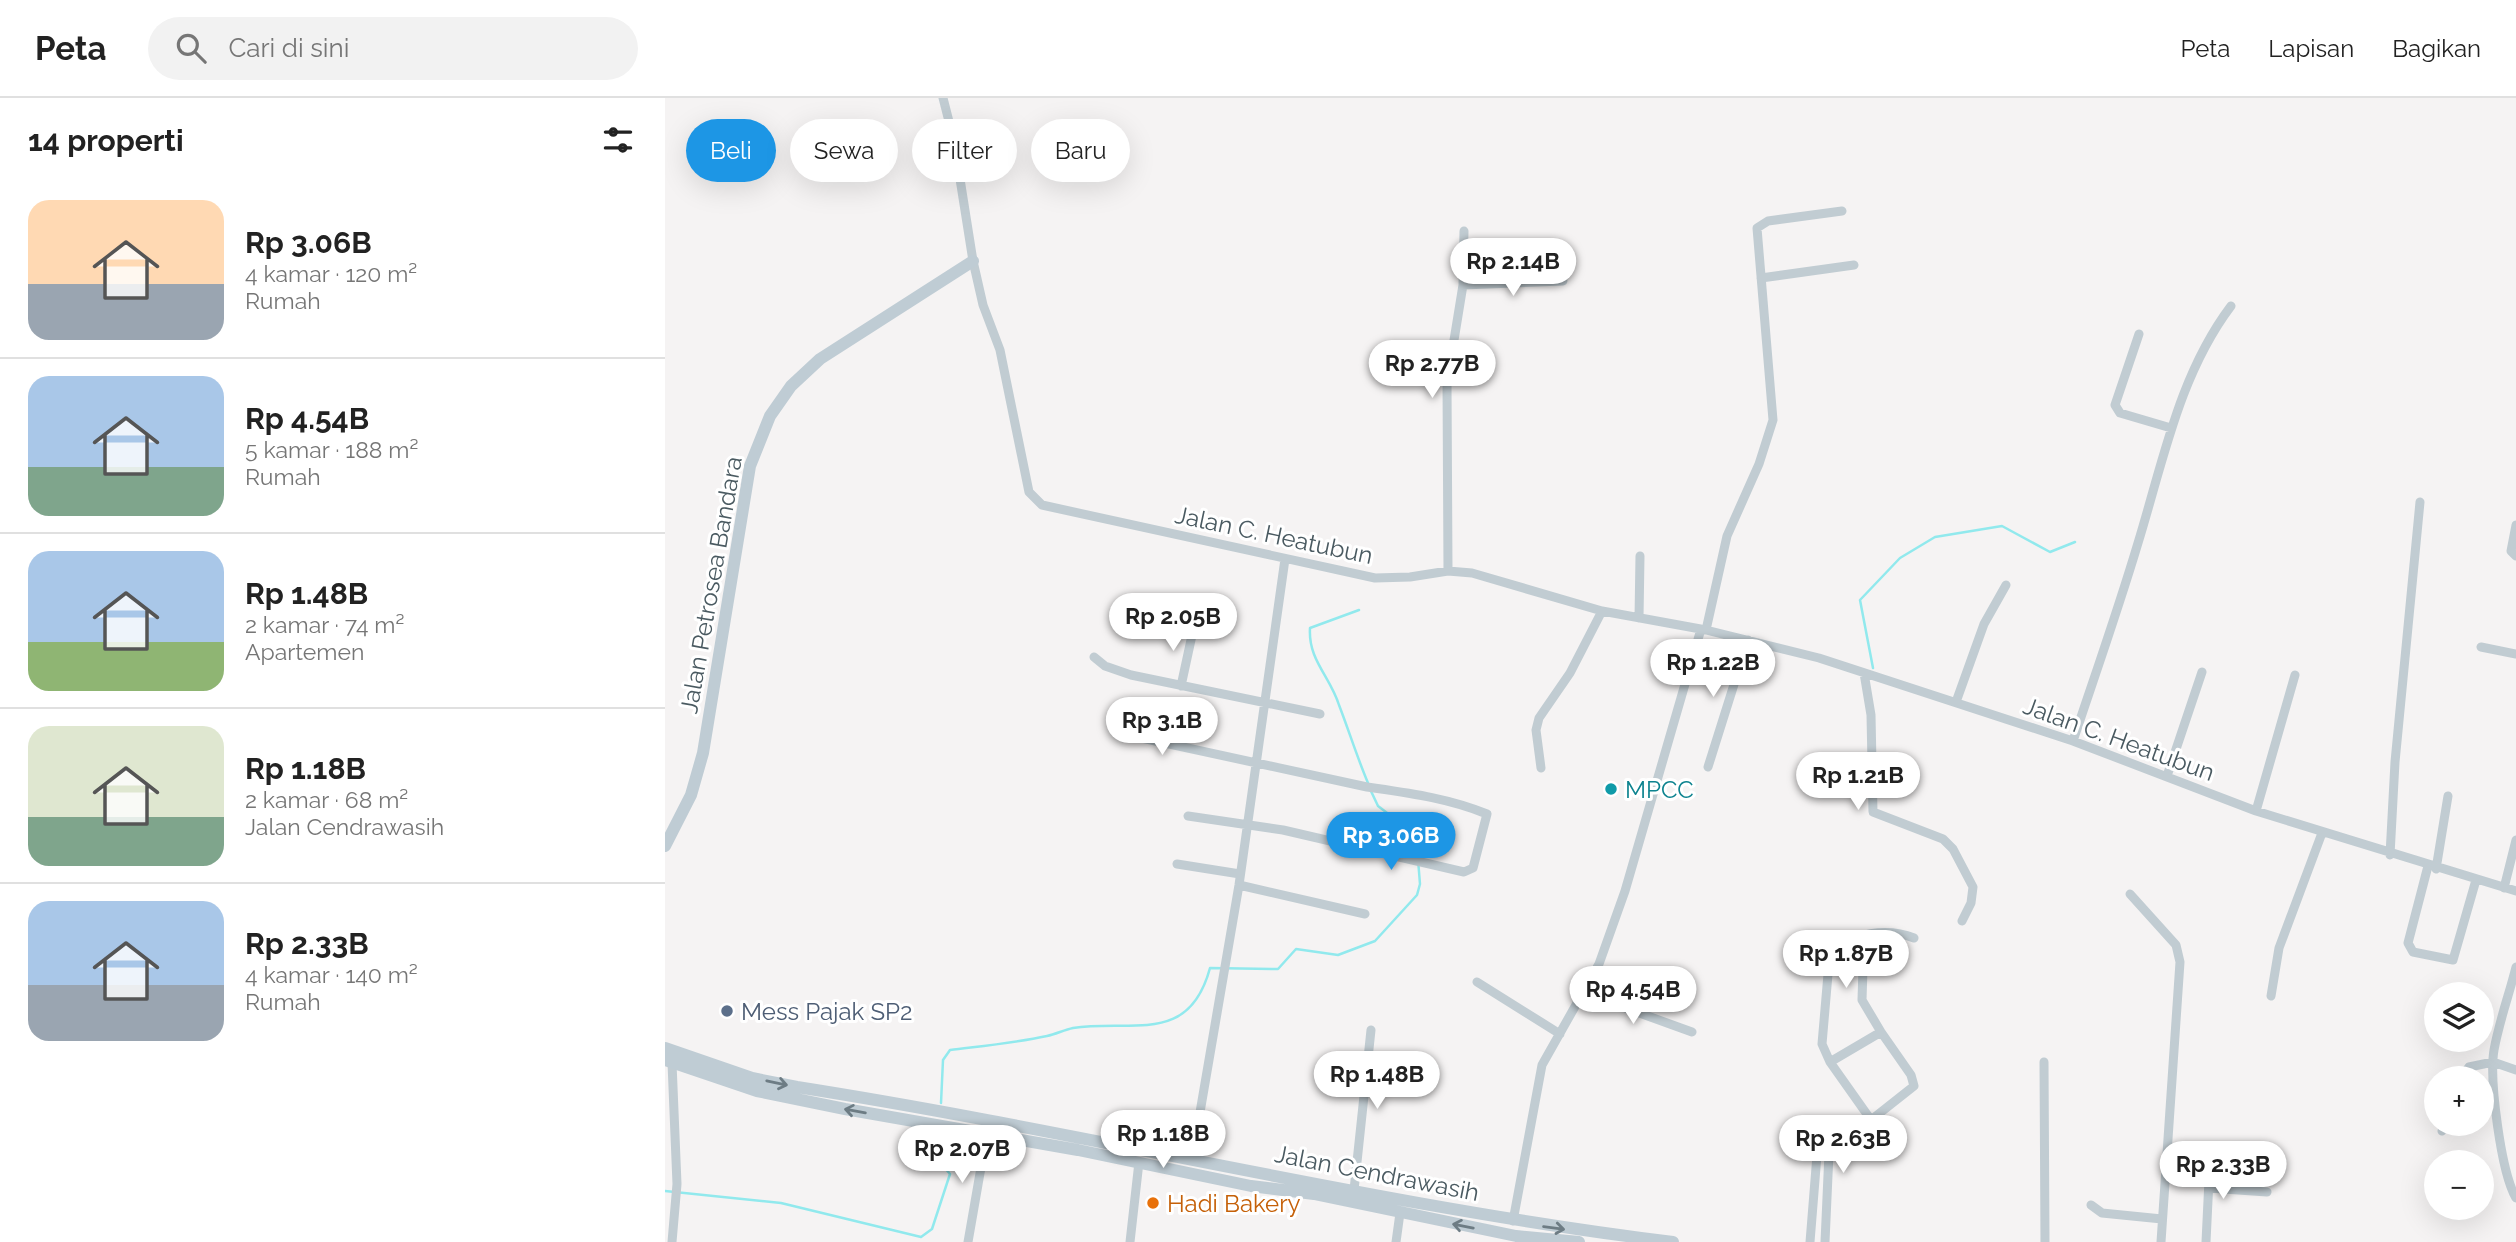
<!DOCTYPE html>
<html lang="id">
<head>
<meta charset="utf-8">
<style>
	:root { --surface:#fff; --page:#f2f2f2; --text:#222; --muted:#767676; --line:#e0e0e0; --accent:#1d96e5 }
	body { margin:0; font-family:Raleway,sans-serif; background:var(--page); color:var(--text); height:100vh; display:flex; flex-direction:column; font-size:26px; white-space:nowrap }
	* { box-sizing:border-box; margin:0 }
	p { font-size:23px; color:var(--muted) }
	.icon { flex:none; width:38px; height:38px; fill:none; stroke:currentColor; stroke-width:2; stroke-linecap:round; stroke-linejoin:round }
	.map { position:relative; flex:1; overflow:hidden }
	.side { display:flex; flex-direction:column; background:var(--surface); width:665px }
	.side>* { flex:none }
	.banner { position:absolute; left:21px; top:21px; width:665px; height:63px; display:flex; gap:14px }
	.buttons { position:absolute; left:1759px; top:884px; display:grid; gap:14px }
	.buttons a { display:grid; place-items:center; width:70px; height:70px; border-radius:50%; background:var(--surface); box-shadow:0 7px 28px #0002; font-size:35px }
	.price { position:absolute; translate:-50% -60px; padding:0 16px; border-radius:24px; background:#fff; color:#222; font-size:23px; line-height:46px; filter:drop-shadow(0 2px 4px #0008) }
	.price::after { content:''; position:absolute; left:50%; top:42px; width:21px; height:16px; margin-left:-10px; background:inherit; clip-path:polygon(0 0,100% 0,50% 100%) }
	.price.selected { background:var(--accent); color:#fff }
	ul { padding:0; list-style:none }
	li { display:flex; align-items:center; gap:21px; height:175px; padding:0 28px }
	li+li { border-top:2px solid var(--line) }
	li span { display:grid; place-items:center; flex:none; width:196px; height:140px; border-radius:21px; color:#555 }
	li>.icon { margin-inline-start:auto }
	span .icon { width:84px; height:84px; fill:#fffc; stroke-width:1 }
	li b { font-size:30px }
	h2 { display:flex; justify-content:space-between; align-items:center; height:84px; padding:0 28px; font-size:30px }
	.chip { padding:0 24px; border-radius:32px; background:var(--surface); box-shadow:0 7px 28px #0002; font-size:24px; line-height:63px }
	.chip.selected { background:var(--accent); color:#fff }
	header { display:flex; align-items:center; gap:42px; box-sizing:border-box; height:98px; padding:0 35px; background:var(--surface); border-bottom:2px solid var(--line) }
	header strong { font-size:33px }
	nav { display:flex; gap:38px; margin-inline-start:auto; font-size:24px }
	.search { width:490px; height:63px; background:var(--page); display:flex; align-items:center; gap:18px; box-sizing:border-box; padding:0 24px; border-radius:38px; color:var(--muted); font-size:26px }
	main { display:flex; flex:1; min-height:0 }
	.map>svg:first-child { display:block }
</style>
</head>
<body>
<header>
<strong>Peta</strong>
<div class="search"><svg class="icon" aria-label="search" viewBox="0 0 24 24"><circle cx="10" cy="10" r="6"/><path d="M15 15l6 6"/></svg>Cari di sini</div>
<nav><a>Peta</a><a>Lapisan</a><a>Bagikan</a></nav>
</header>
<main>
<section class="side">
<h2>14 properti<svg class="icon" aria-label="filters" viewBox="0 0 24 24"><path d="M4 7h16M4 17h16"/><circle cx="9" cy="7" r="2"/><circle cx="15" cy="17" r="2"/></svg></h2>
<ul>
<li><span style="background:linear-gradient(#ffd9b3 60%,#9aa5b1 0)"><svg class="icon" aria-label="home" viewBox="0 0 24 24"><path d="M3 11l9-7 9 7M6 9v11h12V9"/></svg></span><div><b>Rp 3.06B</b><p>4 kamar · 120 m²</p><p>Rumah</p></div></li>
<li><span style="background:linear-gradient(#a9c7e8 65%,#7fa58c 0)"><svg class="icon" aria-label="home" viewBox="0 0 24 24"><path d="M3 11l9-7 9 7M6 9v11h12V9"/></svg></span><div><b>Rp 4.54B</b><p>5 kamar · 188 m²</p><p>Rumah</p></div></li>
<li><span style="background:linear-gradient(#a9c7e8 65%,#8fb573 0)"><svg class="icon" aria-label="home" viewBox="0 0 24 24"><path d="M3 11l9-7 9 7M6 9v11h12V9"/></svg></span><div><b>Rp 1.48B</b><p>2 kamar · 74 m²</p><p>Apartemen</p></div></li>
<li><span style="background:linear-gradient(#dfe7d0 65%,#7fa58c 0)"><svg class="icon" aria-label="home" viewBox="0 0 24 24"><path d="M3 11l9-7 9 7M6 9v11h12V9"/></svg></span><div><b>Rp 1.18B</b><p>2 kamar · 68 m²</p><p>Jalan Cendrawasih</p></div></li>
<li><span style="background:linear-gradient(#a9c7e8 60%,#9aa5b1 0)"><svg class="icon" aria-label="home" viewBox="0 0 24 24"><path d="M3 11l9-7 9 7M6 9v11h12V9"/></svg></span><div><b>Rp 2.33B</b><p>4 kamar · 140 m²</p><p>Rumah</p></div></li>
</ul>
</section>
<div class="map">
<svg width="1851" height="1144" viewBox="0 0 1851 1144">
	<rect width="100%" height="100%" fill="#f5f3f3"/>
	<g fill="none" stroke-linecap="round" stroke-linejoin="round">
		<path stroke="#91e9ed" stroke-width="2.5" d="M694 512 645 530C643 562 665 578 674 607 684 633 692 659 703 685
			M1208 570 1195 502 1235 460 1270 439 1337 428 1385 454 1410 444
			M276 1005 278 962 285 952C317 948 350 945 382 938 391 936 399 932 408 930 467 921 524 948 545 870L613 871 631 851 673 857 710 843 752 797 755 786 751 737 713 708 705 691
			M0 1093 116 1105 256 1139 267 1131 285 1076 274 1063 273 1043"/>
		<path stroke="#c1ccd2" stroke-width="9" d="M278 0 289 43 308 163 318 207 335 252 364 394 377 407 710 480 745 479 783 473 807 475 937 513 1041 532 1154 560 1408 643 1591 713 1851 793
			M1096 180 1189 167
			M798 187 898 183
			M1474 236 1450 307 1455 315 1506 330
			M1851 427 1846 453 1851 458
			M783 473 782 285 798 187 799 133
			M974 520 975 458
			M1041 532 1062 438 1094 366 1108 322 1092 130 1103 123 1177 113
			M1816 549 1851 556
			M429 559 440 568 466 577 655 616
			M1199 575 1206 617 1208 714 1278 741 1288 751 1308 789 1306 805 1297 823
			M516 588 529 528
			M1291 604 1319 526 1341 487
			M472 639 702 689C743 695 783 700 822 716L808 770 799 774 618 732 523 718
			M1408 643C1430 577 1453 512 1473 445 1498 364 1514 277 1566 208
			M1043 669 1083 542
			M876 670 871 632 874 620 905 575 937 513
			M1502 678 1537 574
			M1591 713 1630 577
			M1725 757 1730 664 1755 404
			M512 766 575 776
			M1763 768 1743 845 1748 854 1788 862 1811 782
			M1771 771 1783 698
			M574 787 700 816
			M1839 790 1851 742
			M1465 796 1511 847 1515 864 1496 1144
			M1199 838 1197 902 1216 934
			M1851 869C1844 897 1834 924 1829 952 1824 982 1836 1074 1851 1100
			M812 884 895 936
			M919 895 1027 934
			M1606 898 1614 850 1657 735
			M1165 964 1157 946 1165 853C1188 835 1222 829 1249 840
			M1379 964 1380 1144
			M1796 980 1804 969 1828 964 1851 972
			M1777 1033 1780 1026
			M527 1061 574 787 620 461
			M1544 1090 1602 1094
			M689 1092 706 932
			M1426 1107 1437 1115 1497 1121
			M848 1123 877 967 934 866 960 793 1036 531
			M7 1144 12 1086 7 965
			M303 1144 322 1035
			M465 1144 474 1064
			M731 1144 735 1115
			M1145 1144 1152 1057 1157 1053 1164 1055
			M1160 1144 1164 1055 1193 1045 1206 1022 1249 988 1246 977 1216 934 1165 964 1206 1022
			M1541 1144 1545 1061"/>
		<path stroke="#bfccd4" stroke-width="12" d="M0 748 26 697 38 655 85 368 105 318 126 288 155 261 308 163
			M0 950 87 980 132 989C425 1035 714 1108 1008 1144
			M0 962 92 993 180 1011 413 1052 586 1088 649 1096 851 1138 914 1144"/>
	</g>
	<defs><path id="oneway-shaft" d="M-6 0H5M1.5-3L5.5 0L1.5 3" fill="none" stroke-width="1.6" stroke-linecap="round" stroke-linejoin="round" transform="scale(1.75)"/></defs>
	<g stroke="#6d7c84">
		<use href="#oneway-shaft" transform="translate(112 985) rotate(12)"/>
		<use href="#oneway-shaft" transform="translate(190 1013) rotate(-170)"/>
		<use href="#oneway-shaft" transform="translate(798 1128) rotate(-169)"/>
		<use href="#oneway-shaft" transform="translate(889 1130) rotate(7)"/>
	</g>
	<circle fill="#0f9aa8" stroke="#fff" stroke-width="2.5" cx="946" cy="691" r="7"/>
	<circle fill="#5c6f8a" stroke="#fff" stroke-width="2.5" cx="62" cy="913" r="7"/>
	<circle fill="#e8710a" stroke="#fff" stroke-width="2.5" cx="488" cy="1105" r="7"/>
	<g text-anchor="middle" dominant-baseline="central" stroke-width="6" stroke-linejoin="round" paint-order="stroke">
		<g font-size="24" fill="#4a5a61" stroke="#fff">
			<text transform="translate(609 437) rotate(12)">Jalan C. Heatubun</text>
			<text transform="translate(46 487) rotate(-80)">Jalan Petrosea Bandara</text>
			<text transform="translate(1454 641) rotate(20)">Jalan C. Heatubun</text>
			<text transform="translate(712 1075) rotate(11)">Jalan Cendrawasih</text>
		</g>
		<g font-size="24" fill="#0d838f" stroke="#fff" text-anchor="start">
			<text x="960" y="691">MPCC</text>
		</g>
		<g font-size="24" fill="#4e5e75" stroke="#fff" text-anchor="start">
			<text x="76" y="913">Mess Pajak SP2</text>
		</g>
		<g font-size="24" fill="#c56008" stroke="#fff" text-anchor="start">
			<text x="502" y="1105">Hadi Bakery</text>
		</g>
	</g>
</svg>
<div class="buttons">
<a><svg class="icon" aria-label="layers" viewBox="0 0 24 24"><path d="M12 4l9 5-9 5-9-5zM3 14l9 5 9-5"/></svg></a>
<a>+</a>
<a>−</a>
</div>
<b class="price" style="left:848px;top:200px">Rp 2.14B</b>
<b class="price" style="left:767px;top:302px">Rp 2.77B</b>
<b class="price" style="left:508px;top:555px">Rp 2.05B</b>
<b class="price" style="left:1048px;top:601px">Rp 1.22B</b>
<b class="price" style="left:497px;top:659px">Rp 3.1B</b>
<b class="price" style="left:1193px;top:714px">Rp 1.21B</b>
<b class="price selected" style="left:726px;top:774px">Rp 3.06B</b>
<b class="price" style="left:1181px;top:892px">Rp 1.87B</b>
<b class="price" style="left:968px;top:928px">Rp 4.54B</b>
<b class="price" style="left:712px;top:1013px">Rp 1.48B</b>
<b class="price" style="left:498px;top:1072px">Rp 1.18B</b>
<b class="price" style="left:1178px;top:1077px">Rp 2.63B</b>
<b class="price" style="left:297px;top:1087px">Rp 2.07B</b>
<b class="price" style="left:1558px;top:1103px">Rp 2.33B</b>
<div class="banner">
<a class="chip selected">Beli</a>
<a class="chip">Sewa</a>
<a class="chip">Filter</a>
<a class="chip">Baru</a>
</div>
</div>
</main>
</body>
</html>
